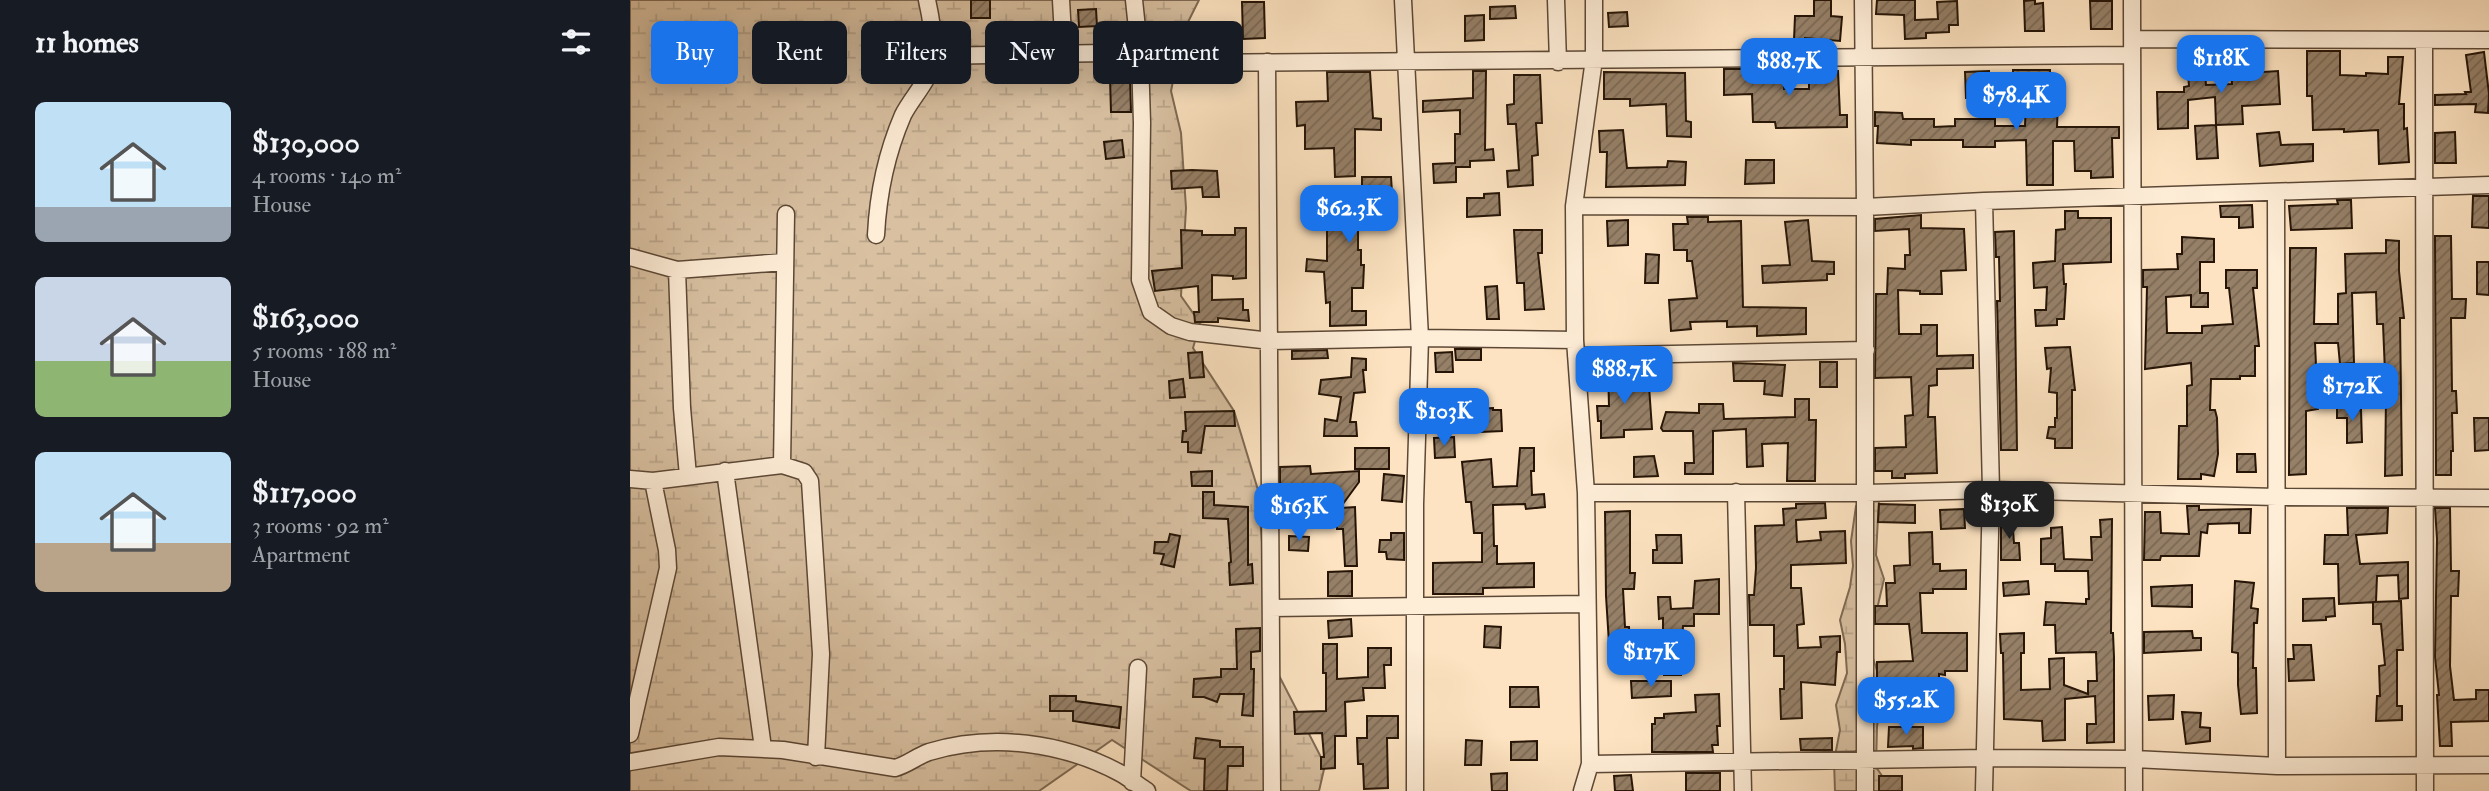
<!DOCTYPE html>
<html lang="en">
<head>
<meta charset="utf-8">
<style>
	:root { --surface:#171b24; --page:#242831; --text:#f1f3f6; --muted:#9ea1a6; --accent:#1a73e8 }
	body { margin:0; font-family:"IM FELL Double Pica",serif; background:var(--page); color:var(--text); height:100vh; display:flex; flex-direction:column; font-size:26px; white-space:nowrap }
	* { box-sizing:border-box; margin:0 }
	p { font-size:23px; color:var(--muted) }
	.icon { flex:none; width:38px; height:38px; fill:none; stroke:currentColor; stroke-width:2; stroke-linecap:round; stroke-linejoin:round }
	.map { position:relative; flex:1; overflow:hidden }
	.panel { display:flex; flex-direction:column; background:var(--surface); width:630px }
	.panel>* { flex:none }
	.guide { position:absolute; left:21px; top:21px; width:665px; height:63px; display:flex; gap:14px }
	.price { position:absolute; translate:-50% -60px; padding:0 16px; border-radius:14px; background:var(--accent); color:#fff; font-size:23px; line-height:46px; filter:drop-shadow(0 2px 4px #0008) }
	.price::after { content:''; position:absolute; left:50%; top:42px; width:21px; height:16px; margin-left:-10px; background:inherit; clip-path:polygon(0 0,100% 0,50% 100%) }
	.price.active { background:#222; color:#fff }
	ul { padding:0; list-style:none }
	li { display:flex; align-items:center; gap:21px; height:175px; padding:0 35px }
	li span { display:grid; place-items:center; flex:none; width:196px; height:140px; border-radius:10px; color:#555 }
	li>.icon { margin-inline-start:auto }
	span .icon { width:84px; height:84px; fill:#fffc; stroke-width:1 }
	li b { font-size:30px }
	h2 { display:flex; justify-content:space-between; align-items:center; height:84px; padding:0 35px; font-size:30px }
	.tag { padding:0 24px; border-radius:10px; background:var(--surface); box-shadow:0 4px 18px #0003; font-size:24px; line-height:63px }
	.tag.active { background:var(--accent); color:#fff }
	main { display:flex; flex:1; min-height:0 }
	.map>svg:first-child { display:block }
</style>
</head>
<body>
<main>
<section class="panel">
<h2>11 homes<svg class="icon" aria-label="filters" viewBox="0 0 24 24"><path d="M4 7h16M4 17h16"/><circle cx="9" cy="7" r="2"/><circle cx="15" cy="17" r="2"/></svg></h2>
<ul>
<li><span style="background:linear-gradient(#bfe0f5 75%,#9aa5b1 0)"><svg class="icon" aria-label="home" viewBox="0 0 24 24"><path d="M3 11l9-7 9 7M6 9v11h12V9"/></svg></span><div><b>$130,000</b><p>4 rooms · 140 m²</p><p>House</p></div></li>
<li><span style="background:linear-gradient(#c9d6e8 60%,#8fb573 0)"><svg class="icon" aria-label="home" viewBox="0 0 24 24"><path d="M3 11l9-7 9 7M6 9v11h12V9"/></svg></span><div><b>$163,000</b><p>5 rooms · 188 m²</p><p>House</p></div></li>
<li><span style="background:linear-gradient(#bfe0f5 65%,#b9a48a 0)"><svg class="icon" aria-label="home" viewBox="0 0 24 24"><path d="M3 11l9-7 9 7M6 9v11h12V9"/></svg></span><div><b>$117,000</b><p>3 rooms · 92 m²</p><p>Apartment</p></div></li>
</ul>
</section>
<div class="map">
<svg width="1859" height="791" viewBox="0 0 1859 791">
	<defs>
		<pattern id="wetland-marsh" width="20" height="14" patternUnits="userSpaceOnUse" patternTransform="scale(1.75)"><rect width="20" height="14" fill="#d8c0a1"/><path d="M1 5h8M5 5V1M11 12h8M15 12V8" fill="none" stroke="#b9a489"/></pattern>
		<pattern id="building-hatch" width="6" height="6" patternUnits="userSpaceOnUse" patternTransform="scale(1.75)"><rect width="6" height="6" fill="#968068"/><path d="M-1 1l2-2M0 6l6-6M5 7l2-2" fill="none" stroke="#7a6854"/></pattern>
	</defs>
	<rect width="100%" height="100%" fill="#fde3c1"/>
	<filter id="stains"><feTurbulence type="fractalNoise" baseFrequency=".00286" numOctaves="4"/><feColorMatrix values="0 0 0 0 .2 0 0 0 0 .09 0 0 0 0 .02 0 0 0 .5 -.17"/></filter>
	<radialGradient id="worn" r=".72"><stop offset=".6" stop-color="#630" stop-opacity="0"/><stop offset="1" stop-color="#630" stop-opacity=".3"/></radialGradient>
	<path fill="url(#wetland-marsh)" stroke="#7f6a54" stroke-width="2" d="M0 0H569L553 32 541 91 551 133 556 208 551 296 570 323 563 348 604 411 628 490 641 660 695 765 689 791H561L482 740 409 791H0Z
		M1243 493 1249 499 1246 555 1254 579 1241 635 1240 649 1252 686 1247 727 1246 767 1261 789V791H1205L1204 761 1210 730 1206 705 1217 673 1215 644 1210 620 1220 587 1223 566 1221 541 1226 506Z"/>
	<path fill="url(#building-hatch)" stroke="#261507" stroke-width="2" d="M341 0H360V18H341Z
		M1184 0H1201V16L1212 17 1210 41 1175 38V40H1164L1165 16H1184Z
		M1247 0H1285V20L1308 19 1307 2 1327 1 1328 25H1319V32L1296 33V38L1275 39 1274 15 1246 14Z
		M1405 0V4L1413 3 1414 31H1395L1394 1Z
		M1460 1H1482V29H1461Z
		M612 2H634L635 38 613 39Z
		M885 6 886 18 860 19V7Z
		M466 9 467 26 449 27 448 10Z
		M997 12 998 26 979 27 978 13Z
		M854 15V40L835 41V16Z
		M1600 50H1616L1617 73 1648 71 1650 104 1612 106 1613 124 1586 125 1585 97 1558 100V128L1528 129 1527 92H1554V87L1559 86 1558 73H1575L1576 85 1602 84Z
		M1677 51H1710V75L1736 76V73L1758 74V57H1773L1769 104H1774V129L1777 128 1779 162 1749 164 1748 130 1714 132V129L1683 130 1682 96H1677Z
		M1854 52 1859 94 1858 113 1845 112 1846 104 1805 105V95L1836 94 1835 92H1841L1836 55Z
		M1094 69H1122V72L1154 71V89H1179V72L1208 71 1210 115H1217V127L1146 128 1145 122H1123L1122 94 1094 95Z
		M1383 70H1420V100H1428L1427 127H1489V138H1482L1483 177 1461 178V171H1445L1444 141H1423V185H1397L1396 140 1365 141V147H1333V140H1281V145L1247 143 1248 126H1245V112L1272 113 1273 119H1304V127L1325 126V119H1365V126H1395L1396 101H1383Z
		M843 71H856L855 150 863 149 864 160 840 161V167H826V182L804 183 803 164 825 163V134H830V110L793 112V101L843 98Z
		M1359 71 1360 97 1336 98 1335 72Z
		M697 72H740L743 118 751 119V130L725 129V176L705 177 704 148 675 149V125L667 126 666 102 698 101Z
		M974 72 1055 73 1056 121 1061 122V137L1037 136 1036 104 1000 106V99H974Z
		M884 75H910L912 123H906L908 155 902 156 903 185 878 187 877 171 889 170 886 124H878L877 105 884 104Z
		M480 78H500L501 112H481Z
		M1586 125 1588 158 1567 159 1565 126Z
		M993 130 997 168 1037 167 1038 161 1056 162 1055 185 976 187 977 152H970L969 131Z
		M1649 132 1651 145 1683 144V161L1630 166 1627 134Z
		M1825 132 1826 163H1805V133Z
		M492 140 494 157 476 159 474 142Z
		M1116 160H1144V183L1115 184Z
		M562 170 587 171 589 197H573L572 187 542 189 541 171Z
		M732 177H761L764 222 728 224V250H731V265H734L733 288H722V311H736V325L700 326V302L696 303 694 272 676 271 677 259 697 261V228H686V194H705V202L732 201Z
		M869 193 870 215 837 217V198H854V194Z
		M1843 196H1859V228L1842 227Z
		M1707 200H1721L1722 228 1661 230 1659 206 1708 204Z
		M1622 205 1623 227 1609 228V217H1591L1590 206Z
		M1435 211H1448V218H1481V262L1433 264 1434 284H1436L1434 319H1427V325L1406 326 1405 310H1416L1417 287 1404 288 1403 263 1425 261 1426 230 1435 229Z
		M1291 215V228L1334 229 1336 270 1311 271 1312 294H1290V291L1268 290 1269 334H1291V325H1307V356L1343 355V368L1307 369V385L1299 386 1298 417H1305L1307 473 1275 474V478H1262V471H1245V448L1276 447 1275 416 1283 415 1281 377 1245 378 1246 294H1257L1258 268 1275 269V255H1280L1279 229 1245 231V219Z
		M1057 217H1078V222L1111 221 1113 307 1176 308V334L1127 336V326L1097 327V321L1060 322 1061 329 1041 331 1039 300 1067 298 1062 261H1057V250H1044L1043 224H1058Z
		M998 220V245L978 246 977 221Z
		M1178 220 1182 261 1204 262V274H1197V280L1133 283 1132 266 1160 265 1155 222Z
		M605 228H616V278L603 279V276L582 275V300L613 299V310H618L619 321 588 318V322H565L564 312H569L568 286 525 291 522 271 552 268 551 230 572 231V235H605Z
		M884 230H912V253H908L914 309 895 310 894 283H887Z
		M1384 231 1387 450H1371L1367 301H1370L1369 257H1366L1365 232Z
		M1805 236H1821L1822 299H1836L1835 318H1821L1822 391H1826L1827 413H1822L1823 451H1821V475H1806Z
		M1552 237 1584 239V262H1570V293H1578V307H1561V295L1536 297 1537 333H1572V326L1603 324 1599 288H1596V270H1627V288H1623L1629 346H1625V376H1610V379H1581L1580 410H1585L1587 418 1588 454 1584 476 1571 474V479H1548L1549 426H1557V386L1562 385 1561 363 1515 369 1517 287H1513V270L1548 269 1547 254H1552Z
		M1756 240 1769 241V271L1774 318H1770L1772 475 1755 476 1756 397 1753 324H1747L1746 292 1722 293 1724 363 1710 364 1708 343H1685L1688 409 1676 411V474L1659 475 1660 248H1686L1684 324H1708V294L1716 293 1715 254 1756 253Z
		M1016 254 1029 255 1028 283H1015Z
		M1847 262H1859V295L1847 294Z
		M867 286 869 319H857L855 287Z
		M1440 347 1445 390H1442V448H1425V439L1417 438 1419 427H1425V418H1427V393L1419 392 1421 368 1417 369 1415 348Z
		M825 349H851V360H826Z
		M697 350 698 358 662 359V351Z
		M572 352 574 377 560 378 558 353Z
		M822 352 823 372H806L805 353Z
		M722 358 736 359V370H733L735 392 724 393 720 422H726L727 436H694L695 419 707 421 711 397 689 394 691 380 721 377Z
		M1190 362H1207V387H1190Z
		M1103 363 1155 365 1152 396 1134 394 1135 381H1104Z
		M998 365V387L1019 386 1022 429 994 430V437L971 438V421H968L967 406H979L978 366Z
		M553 379 555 397 540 398 539 381Z
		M1165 399H1179V420H1186L1185 481H1157L1158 443 1132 444 1133 466 1117 467 1116 429 1083 431V474H1055V463H1064L1063 431H1033L1031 428 1036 412 1069 413V404H1093L1094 419 1165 417Z
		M1723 406 1724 411 1731 410 1732 442 1717 443V418H1707V408Z
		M863 408V410H871L872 431 851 432V428L842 427 843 409Z
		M604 411 605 426H575L571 453 558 452V442H552L553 431H556L555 412Z
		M1844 418H1859V450L1845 451Z
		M824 437 825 457 805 458 804 438Z
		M725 448H759V469H725Z
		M890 448H904V471H901L902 495 914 494 915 507 896 509 895 504 863 505 864 546H867V564L904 563V587L853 588V594H803V563L852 562V533H844L841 502H836L832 462 861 459 863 487 887 486Z
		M1607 454H1625L1626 472H1607Z
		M1024 456 1028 476 1004 477V457Z
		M680 466 681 474 729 471V482L710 508 725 507 727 566H715L713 529H707L706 498H704L700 487 695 488V484L650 486V467Z
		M582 471V486H562L561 472Z
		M754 474 774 476 772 502 752 500Z
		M573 492H584V505L618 507V565L622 564 623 583 600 585 599 563 601 562 598 519 573 518Z
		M1195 503 1196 518 1166 520 1167 542 1191 540 1190 532 1215 531 1216 563 1161 565V588H1171L1174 624 1167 625 1168 648 1191 647 1190 637 1210 636V652H1207L1205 685 1171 682 1172 718 1151 719 1150 689H1154V656H1144V625H1120L1119 595H1124L1126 568 1125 526 1154 525 1153 509 1166 508V504Z
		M1249 504 1285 505V523L1248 522Z
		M1557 506H1569V510L1621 509 1620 533H1609V523L1578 524 1577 533 1571 532 1569 556H1531L1530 560H1514L1515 512H1530L1531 533 1559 534Z
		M1717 508H1758L1757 533 1726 535 1730 564 1778 562V598L1769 599 1768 575 1747 576 1746 602 1709 604 1708 564H1694L1695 535H1718Z
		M1805 508H1820L1821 571H1829L1828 596H1821L1820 666 1824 700 1846 699V690H1859V721L1821 722 1822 746H1810L1808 713 1807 695H1809L1805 657 1807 539Z
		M1334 509 1335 528 1311 529 1310 510Z
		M1000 511V573H1005L1004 589H993L995 627H999L1000 648 1033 647V618L1029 619 1028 597H1040L1041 609 1063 608 1065 581 1089 579V614H1064V626H1053L1051 675H1034L1033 659H980L976 596 975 512Z
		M1371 516H1382L1384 543H1389L1390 560H1371Z
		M1482 519 1481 633H1483L1484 657V742L1457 743V724H1466L1465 696 1435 699V740L1413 741 1412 721 1374 719 1373 653H1371L1370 634 1394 633V653H1391V690L1420 689 1419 659 1434 658V685L1458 694V681H1467L1466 652 1426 653 1425 625H1414L1416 602 1456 604V599H1459L1458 571H1425V564H1411V539L1421 538V528L1432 527 1434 559 1462 560 1461 537H1471L1470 520Z
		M1302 532 1303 564H1310V571L1336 570V589H1303V593H1290L1292 633H1337V671H1315V675L1309 674V686H1272V679L1247 680V662L1283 661 1279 624H1245V606H1257L1256 583H1265L1264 566 1280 565 1279 533Z
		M761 533H774V560L757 559 756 552H749L750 540H761Z
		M540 534 550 536 544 567 531 564 534 554 524 553 525 542H538Z
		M1026 535H1051L1052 563H1023V550H1027Z
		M659 536 679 537 678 551 659 550Z
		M722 571V596H698V572Z
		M1398 581 1399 594 1374 596 1373 583Z
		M1605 581 1624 583 1621 608 1628 609 1627 623H1624L1623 668H1626L1627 713 1611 714 1608 685V653L1602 652Z
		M1562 585V607L1522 606 1521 587Z
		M1704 598 1705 616 1696 617V620L1673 621V599Z
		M1771 601 1773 650H1767V706H1772V720L1746 721 1747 696H1750L1749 666 1755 665 1751 624H1743V602Z
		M721 619 722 636 699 638 698 621Z
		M855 626 871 627 870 648 854 647Z
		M630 628V651L621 652V669H624L623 716 612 715 614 694H590L587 702 574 697H563L564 679 591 677V669H607L606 629Z
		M1562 631 1563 638H1571V650L1514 653V632Z
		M693 644H707V679L738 677V648H761V665H754L755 688H733L734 700 715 702 716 736H705V768L691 769V757H694L692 733 665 734 664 712 696 711V673H693Z
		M1663 645H1681L1684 680 1659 681 1658 659H1664Z
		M1001 681H1041V696L1002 698Z
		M880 687H908L909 707H880Z
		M1089 694 1090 726H1087L1088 745H1082L1083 752H1022V724H1025V718H1034V714L1066 712 1065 695Z
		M1544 695 1543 719 1519 720 1518 696Z
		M420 696H446V701L491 707 489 728 443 721V711H420Z
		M1552 712 1571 713 1570 727 1580 728V741L1556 744Z
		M737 716H768V738H757L758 788 734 789 733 764H728L727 738H737Z
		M1259 727H1293V748L1283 749V746L1258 747Z
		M566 738 590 741V747H613V766H598L597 791H574L575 759 564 758Z
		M1202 738V750H1171L1170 739Z
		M836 740 852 741 851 765H835Z
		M907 741V760H881V742Z
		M877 773V791H862L861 774Z
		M1056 773H1090V791H1056Z
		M1001 775 1003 791H985L984 776Z
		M1249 776H1272V791H1249Z"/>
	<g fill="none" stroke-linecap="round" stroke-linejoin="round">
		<g stroke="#5c4836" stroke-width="19">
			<path id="minor" d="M431 0 434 54
				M504 0 510 57 512 123 510 280 521 312 541 326 560 332 641 341 790 338 945 340
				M773 0 790 338 785 504V791
				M926 0 928 62
				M1233 0 1235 207V791
				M1502 0 1504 791
				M1502 39 1859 40
				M1794 41 1795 791
				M304 56 475 53 567 63 1502 55
				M637 62 642 791
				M1646 192 1647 766
				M1354 201 1361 490 1354 791
				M944 206 1235 207 1354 201 1859 185
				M246 235C248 195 257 152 273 115 282 97 301 79 303 59 305 40 301 18 297 0
				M0 257 47 270 154 262
				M47 270 52 408 58 476
				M946 356 1236 350
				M152 465 156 214
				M95 471 133 748
				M0 479 23 481 152 465 174 472 180 481 191 654 186 757
				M1106 492 1113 791
				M956 493H1236L1361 490 1647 497 1859 498
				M641 608 957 604
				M0 734 38 568 37 550 23 481
				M0 762 89 747 153 750 265 768C277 765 287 756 299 752 362 733 432 742 490 773 499 778 508 785 517 791
				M960 764 1355 758 1504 759 1647 766 1859 765
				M502 782 508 668
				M952 791 960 764 956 493 945 340 944 206 964 59V0"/>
		</g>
		<use href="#minor" stroke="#feedd7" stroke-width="16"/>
	</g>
	<rect width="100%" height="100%" filter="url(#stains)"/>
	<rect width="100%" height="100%" fill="url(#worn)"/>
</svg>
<b class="price" style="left:1591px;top:95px">$118K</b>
<b class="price" style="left:1159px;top:98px">$88.7K</b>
<b class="price" style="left:1386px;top:132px">$78.4K</b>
<b class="price" style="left:719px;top:245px">$62.3K</b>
<b class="price" style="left:994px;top:406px">$88.7K</b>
<b class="price" style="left:1722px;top:423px">$172K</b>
<b class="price" style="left:814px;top:448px">$103K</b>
<b class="price active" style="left:1379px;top:541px">$130K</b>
<b class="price" style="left:669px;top:543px">$163K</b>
<b class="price" style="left:1021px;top:689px">$117K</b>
<b class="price" style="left:1276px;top:737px">$55.2K</b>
<div class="guide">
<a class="tag active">Buy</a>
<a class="tag">Rent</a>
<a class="tag">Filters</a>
<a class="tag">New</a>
<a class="tag">Apartment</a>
</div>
</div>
</main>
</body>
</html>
